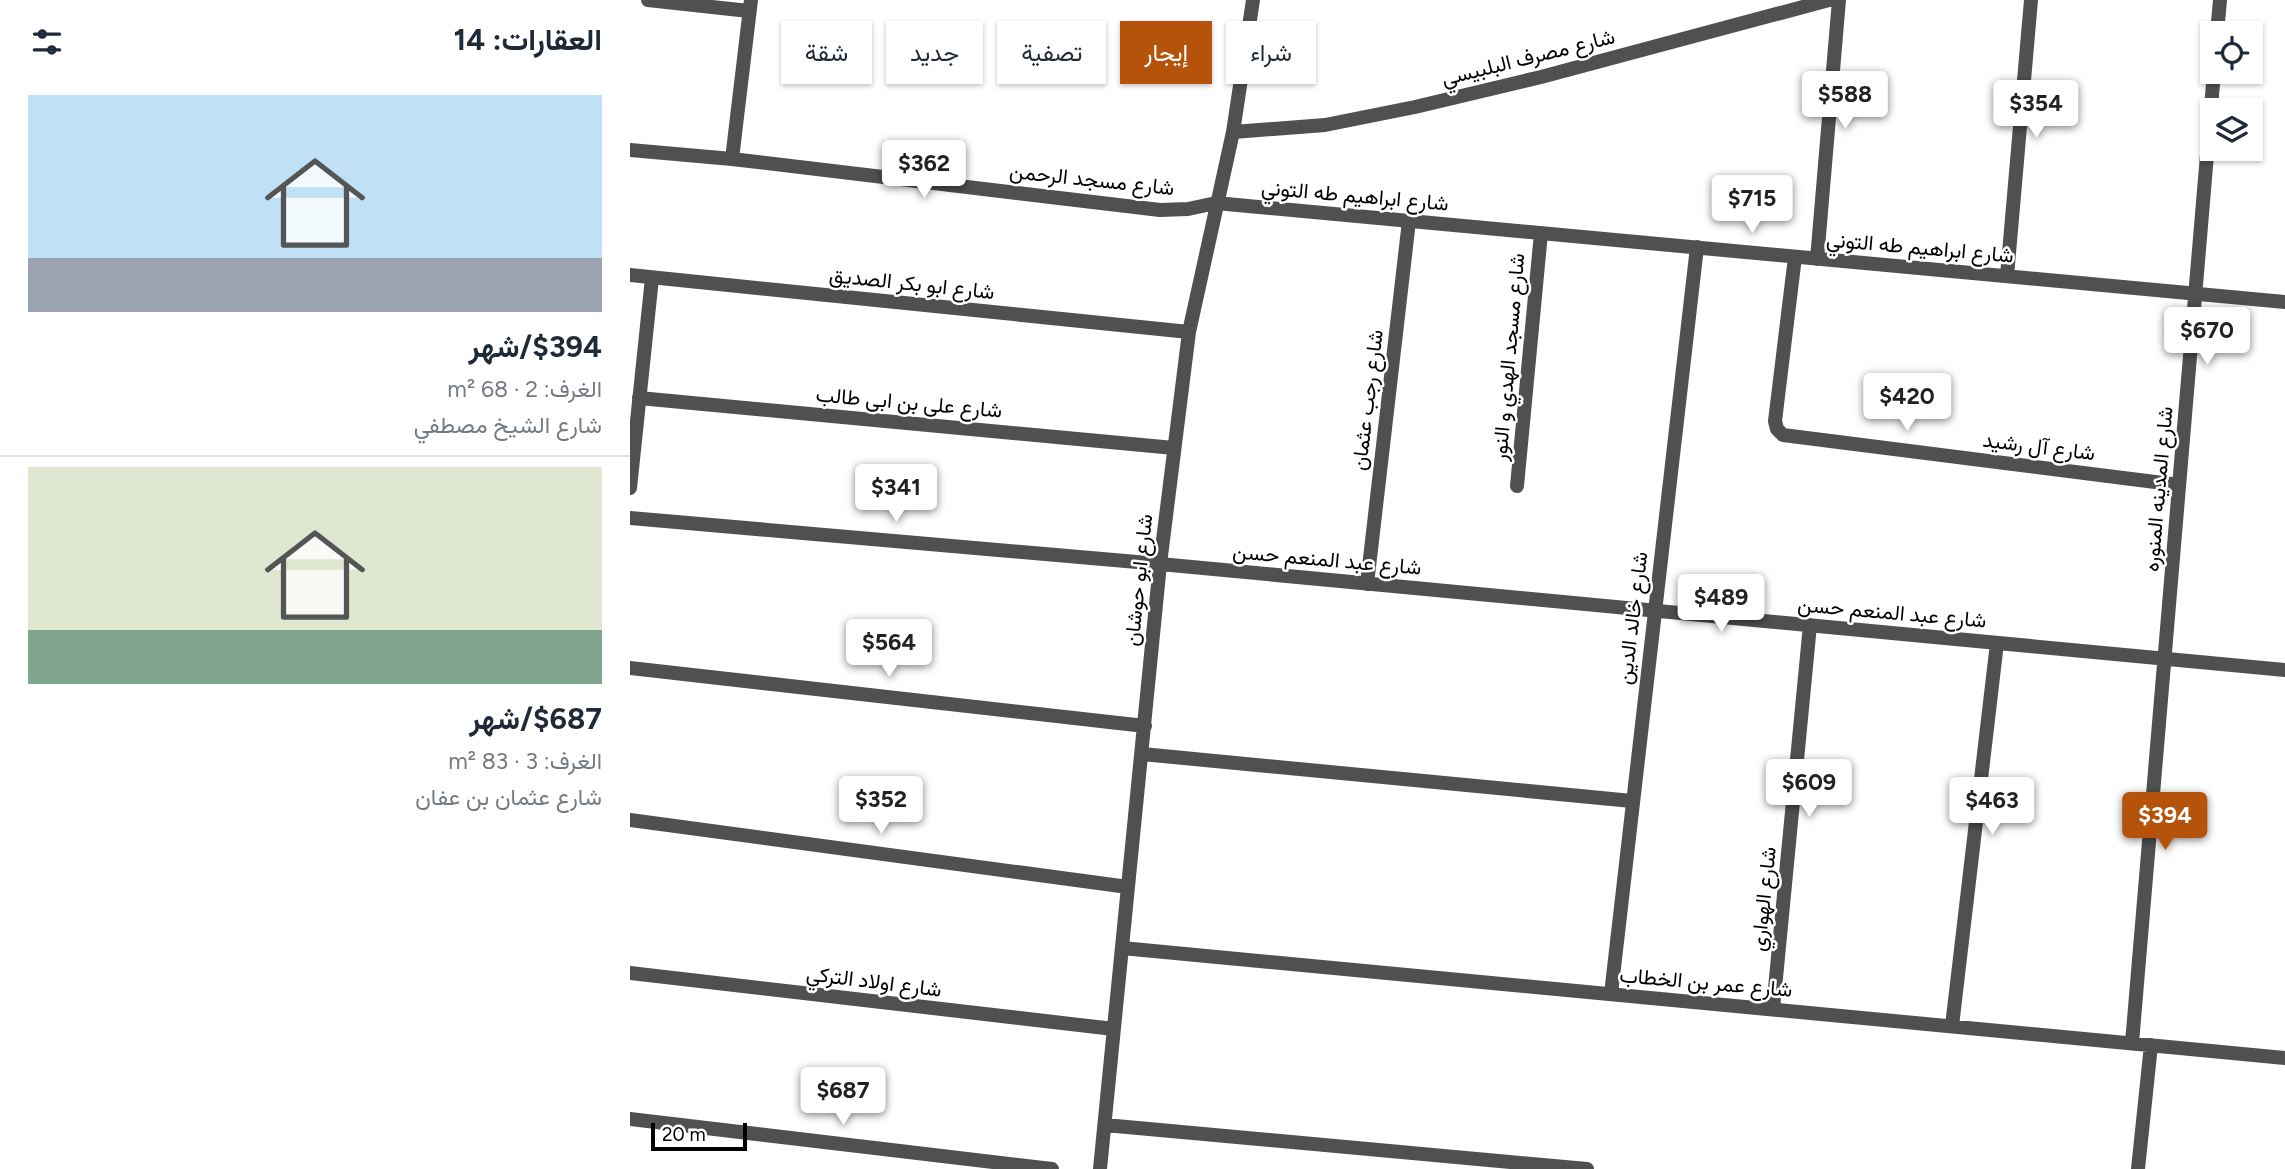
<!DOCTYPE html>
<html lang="ar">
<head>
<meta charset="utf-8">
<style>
	:root { --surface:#fff; --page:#f6f6f7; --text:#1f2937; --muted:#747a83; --line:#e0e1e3; --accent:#b45309 }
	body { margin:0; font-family:Figtree,Vazirmatn,sans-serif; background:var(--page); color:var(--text); direction:rtl; height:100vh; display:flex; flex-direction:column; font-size:26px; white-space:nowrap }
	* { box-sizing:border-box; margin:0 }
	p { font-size:23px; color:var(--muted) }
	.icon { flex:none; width:38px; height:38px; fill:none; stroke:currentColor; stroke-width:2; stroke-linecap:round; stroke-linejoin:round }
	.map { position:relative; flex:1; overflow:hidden; direction:ltr }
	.panel { display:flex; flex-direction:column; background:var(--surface); width:630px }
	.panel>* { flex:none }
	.top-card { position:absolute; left:21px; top:21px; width:665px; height:63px; direction:rtl; display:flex; gap:14px }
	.buttons { position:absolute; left:1570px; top:21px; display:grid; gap:14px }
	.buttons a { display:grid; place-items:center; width:63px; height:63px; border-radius:0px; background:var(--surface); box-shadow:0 2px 5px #0004; font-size:35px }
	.scale { position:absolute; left:21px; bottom:18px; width:96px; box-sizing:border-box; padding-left:7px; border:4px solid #000; border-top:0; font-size:19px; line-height:24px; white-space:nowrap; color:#000; -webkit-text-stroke:5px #fff; paint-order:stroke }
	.price { position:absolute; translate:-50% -60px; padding:0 16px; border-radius:7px; background:#fff; color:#222; font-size:23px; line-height:46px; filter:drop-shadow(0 2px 4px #0008) }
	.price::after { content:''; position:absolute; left:50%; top:42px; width:21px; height:16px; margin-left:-10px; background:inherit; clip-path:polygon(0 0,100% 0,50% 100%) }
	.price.current { background:var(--accent); color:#fff }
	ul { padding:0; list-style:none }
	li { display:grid; align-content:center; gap:14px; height:371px; padding:0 28px }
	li+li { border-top:2px solid var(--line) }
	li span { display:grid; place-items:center; height:217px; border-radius:0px; color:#555 }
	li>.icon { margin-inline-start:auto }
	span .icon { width:126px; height:126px; fill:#fffc; stroke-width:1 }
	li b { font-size:30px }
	h2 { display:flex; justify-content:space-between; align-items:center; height:84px; padding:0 28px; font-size:30px }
	.chip { padding:0 24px; border-radius:0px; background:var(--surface); box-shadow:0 2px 5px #0004; font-size:24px; line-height:63px }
	.chip.current { background:var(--accent); color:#fff }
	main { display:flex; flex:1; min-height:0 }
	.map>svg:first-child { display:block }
</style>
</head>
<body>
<main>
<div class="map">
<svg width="1655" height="1169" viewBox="0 0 1655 1169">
	<rect width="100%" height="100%" fill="#fff"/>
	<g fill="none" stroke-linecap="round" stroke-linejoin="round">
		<path stroke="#505050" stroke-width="14" d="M18 0 119 11
			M1587 33 1590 0
			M603 132 695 125 785 107 911 77 1199 0
			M0 150 102 159 530 210 558 209 586 203 1655 302
			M102 159 121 0
			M1165 257 1145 421 1147 429 1153 435 1549 485
			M1187 259 1209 0
			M0 275 559 332
			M1377 276 1401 0
			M9 398 544 448
			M887 486 911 233
			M0 488 22 278
			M0 518 530 564 1655 670
			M737 584 779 221
			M0 668 515 726
			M512 754 1002 801
			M0 820 498 887
			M492 948 1655 1058
			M0 973 484 1029
			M981 994 1067 247
			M1143 1009 1180 625
			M1322 1026 1367 643
			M1502 1043 1584 72
			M0 1119 422 1169
			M475 1125 957 1169
			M470 1169 530 564 559 332 603 132 623 0
			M1508 1169 1521 1045"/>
	</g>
	<g text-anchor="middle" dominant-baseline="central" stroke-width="5" stroke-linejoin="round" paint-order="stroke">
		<g font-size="21" fill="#000" stroke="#fff">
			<text transform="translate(898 57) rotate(-14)">شارع مصرف البلبيسي</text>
			<text transform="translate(462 179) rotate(6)">شارع مسجد الرحمن</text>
			<text transform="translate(725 195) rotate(5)">شارع ابراهيم طه التوني</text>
			<text transform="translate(1290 247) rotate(5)">شارع ابراهيم طه التوني</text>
			<text transform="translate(282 283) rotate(6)">شارع ابو بكر الصديق</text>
			<text transform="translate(878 357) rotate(-85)">شارع مسجد الهدي و النور</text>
			<text transform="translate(737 400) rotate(-83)">شارع رجب عثمان</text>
			<text transform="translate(279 402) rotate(5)">شارع على بن ابى طالب</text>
			<text transform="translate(1409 446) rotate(7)">شارع آل رشيد</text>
			<text transform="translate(1528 489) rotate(-85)">شارع المدينه المنوره</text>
			<text transform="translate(697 559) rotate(5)">شارع عبد المنعم حسن</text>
			<text transform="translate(508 580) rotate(-84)">شارع ابو حوشان</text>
			<text transform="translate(1262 612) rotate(5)">شارع عبد المنعم حسن</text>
			<text transform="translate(1002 618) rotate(-83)">شارع خالد الدين</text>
			<text transform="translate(1133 899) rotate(-84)">شارع الهواري</text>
			<text transform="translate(244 981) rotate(7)">شارع اولاد التركي</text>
			<text transform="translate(1076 982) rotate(5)">شارع عمر بن الخطاب</text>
		</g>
	</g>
</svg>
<div class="buttons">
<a><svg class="icon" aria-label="locate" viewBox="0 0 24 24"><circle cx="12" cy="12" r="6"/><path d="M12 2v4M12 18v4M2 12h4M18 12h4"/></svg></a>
<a><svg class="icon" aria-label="layers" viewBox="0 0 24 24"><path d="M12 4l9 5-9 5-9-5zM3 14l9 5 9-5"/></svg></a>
</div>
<div class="scale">20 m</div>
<b class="price" style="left:1215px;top:131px">$588</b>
<b class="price" style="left:1406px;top:140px">$354</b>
<b class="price" style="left:294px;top:200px">$362</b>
<b class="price" style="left:1122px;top:235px">$715</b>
<b class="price" style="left:1577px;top:367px">$670</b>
<b class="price" style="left:1277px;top:433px">$420</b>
<b class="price" style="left:266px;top:524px">$341</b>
<b class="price" style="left:1091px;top:634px">$489</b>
<b class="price" style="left:259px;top:679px">$564</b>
<b class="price" style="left:1179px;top:819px">$609</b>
<b class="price" style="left:251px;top:836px">$352</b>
<b class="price" style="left:1362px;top:837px">$463</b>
<b class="price current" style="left:1535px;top:852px">$394</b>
<b class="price" style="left:213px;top:1127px">$687</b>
<div class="top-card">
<a class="chip">شراء</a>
<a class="chip current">إيجار</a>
<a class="chip">تصفية</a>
<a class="chip">جديد</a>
<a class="chip">شقة</a>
</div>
</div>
<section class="panel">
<h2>العقارات: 14<svg class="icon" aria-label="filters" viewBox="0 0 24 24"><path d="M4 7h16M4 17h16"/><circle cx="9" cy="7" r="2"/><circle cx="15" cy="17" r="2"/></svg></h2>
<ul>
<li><span style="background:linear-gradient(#bfe0f5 75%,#9aa5b1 0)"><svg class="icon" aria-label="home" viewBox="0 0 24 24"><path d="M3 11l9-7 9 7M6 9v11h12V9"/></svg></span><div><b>$394/شهر</b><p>الغرف: 2 · 68 m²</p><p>شارع الشيخ مصطفي</p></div></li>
<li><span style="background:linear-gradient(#dfe7d0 75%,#7fa58c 0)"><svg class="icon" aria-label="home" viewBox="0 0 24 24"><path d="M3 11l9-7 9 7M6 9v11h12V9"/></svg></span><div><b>$687/شهر</b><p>الغرف: 3 · 83 m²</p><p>شارع عثمان بن عفان</p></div></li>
</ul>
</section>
</main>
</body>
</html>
